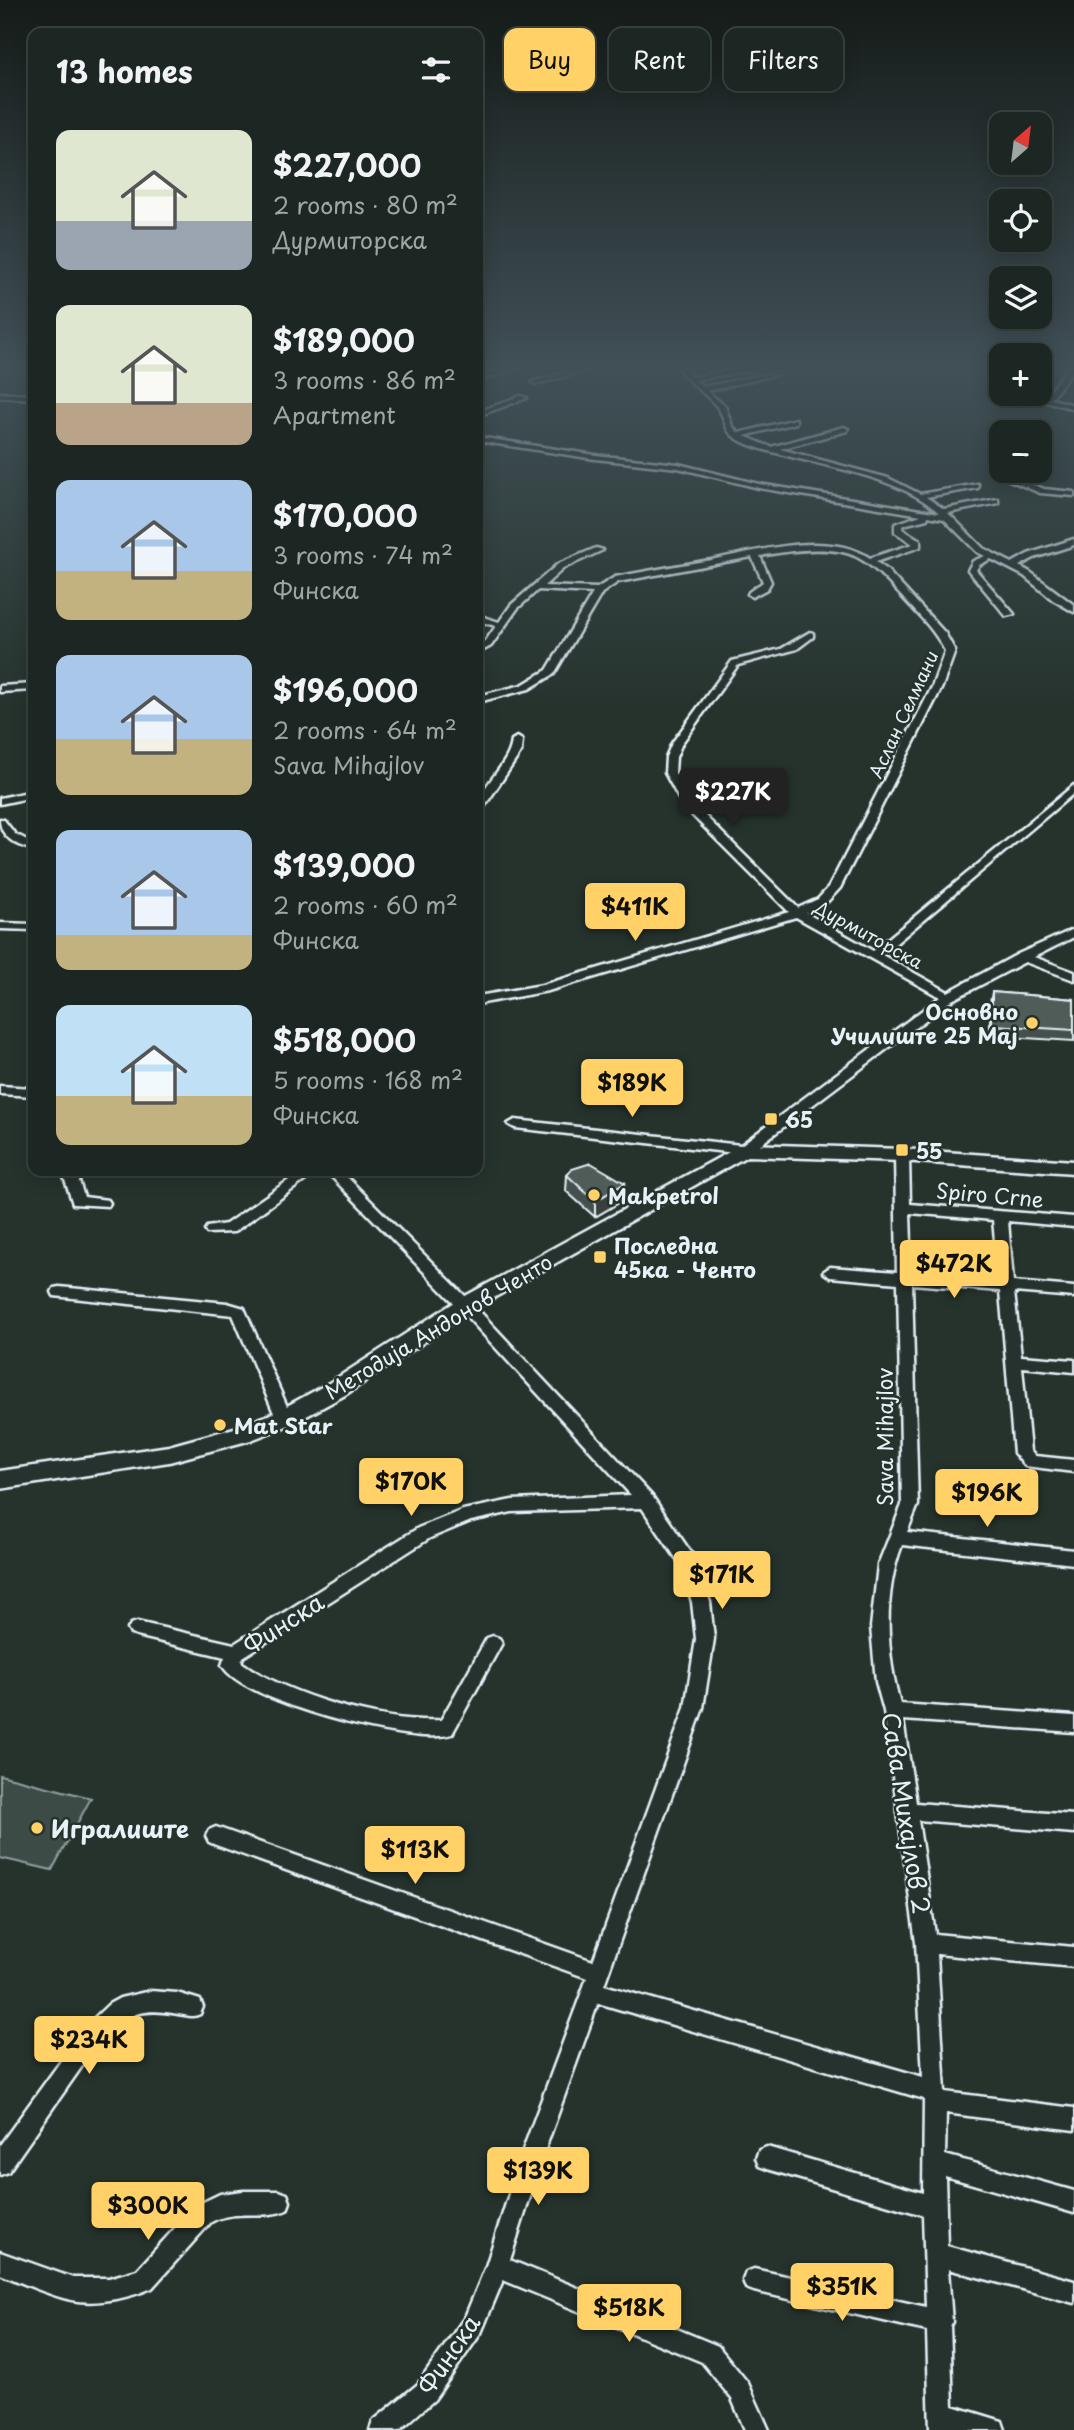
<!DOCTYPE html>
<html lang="en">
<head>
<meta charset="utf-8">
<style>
	:root { --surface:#1c2622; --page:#29322f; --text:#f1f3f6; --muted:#a0a5a5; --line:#3a4340; --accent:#ffd166 }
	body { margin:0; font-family:"Playpen Sans",sans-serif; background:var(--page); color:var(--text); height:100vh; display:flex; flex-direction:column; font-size:26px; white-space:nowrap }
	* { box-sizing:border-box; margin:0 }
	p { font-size:23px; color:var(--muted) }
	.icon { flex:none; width:38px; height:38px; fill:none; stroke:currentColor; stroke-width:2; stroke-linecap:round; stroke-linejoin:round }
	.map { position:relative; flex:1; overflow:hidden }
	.side { position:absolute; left:28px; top:28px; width:455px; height:1148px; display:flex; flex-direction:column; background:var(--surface); border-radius:14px; box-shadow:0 4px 18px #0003,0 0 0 2px var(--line) }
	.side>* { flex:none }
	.banner { position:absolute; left:504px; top:28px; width:464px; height:63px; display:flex; gap:14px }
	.needle { width:46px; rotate:28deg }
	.fabs { position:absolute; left:989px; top:112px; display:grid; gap:14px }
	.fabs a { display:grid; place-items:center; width:63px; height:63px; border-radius:14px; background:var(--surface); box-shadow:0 4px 18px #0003,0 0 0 2px var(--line); font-size:35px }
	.price { position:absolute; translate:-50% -60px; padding:0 16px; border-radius:7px; background:var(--accent); color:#111; font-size:23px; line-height:46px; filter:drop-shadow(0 2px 4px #0008) }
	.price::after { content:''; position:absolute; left:50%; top:42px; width:21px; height:16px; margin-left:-10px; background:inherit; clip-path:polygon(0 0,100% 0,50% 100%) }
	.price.current { background:#222; color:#fff }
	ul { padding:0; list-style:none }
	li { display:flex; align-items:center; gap:21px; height:175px; padding:0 28px }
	li span { display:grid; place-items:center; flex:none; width:196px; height:140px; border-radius:14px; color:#555 }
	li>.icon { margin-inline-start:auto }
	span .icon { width:84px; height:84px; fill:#fffc; stroke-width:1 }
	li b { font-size:30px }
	h2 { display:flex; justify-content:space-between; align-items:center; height:84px; padding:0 28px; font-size:30px }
	.chip { padding:0 24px; border-radius:14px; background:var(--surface); box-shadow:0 4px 18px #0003,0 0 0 2px var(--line); font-size:24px; line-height:63px }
	.chip.current { background:var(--accent); color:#111 }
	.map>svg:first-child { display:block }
</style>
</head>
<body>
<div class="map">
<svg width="1074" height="2430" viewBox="0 0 1074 2430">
	<rect width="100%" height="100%" fill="#26332d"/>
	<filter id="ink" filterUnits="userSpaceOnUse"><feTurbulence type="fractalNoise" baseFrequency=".0143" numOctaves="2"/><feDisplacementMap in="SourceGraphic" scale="14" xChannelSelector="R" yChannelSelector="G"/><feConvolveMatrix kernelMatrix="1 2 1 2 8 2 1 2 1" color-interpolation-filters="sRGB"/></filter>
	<g filter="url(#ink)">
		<path fill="#3e4b47" stroke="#939ea0" stroke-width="2" d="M0 1775 91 1798 52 1870 0 1858Z"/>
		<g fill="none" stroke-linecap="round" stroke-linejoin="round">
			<path stroke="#98a3a5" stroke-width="2.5" d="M724 409 732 420V429
				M895 482 918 493"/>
			<g stroke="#e8f1f8" stroke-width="5">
				<path id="street" d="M514 367H525L478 380V376Z
					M588 367H599L536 384 532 382Z
					M677 367H684L691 377 753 367H769L695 380 703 387 778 372V374L707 391 725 406 732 426 739 433 796 419V423L744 436 771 447 844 427 848 429 847 431 780 449 888 478 920 494 978 484V488L926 497 944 509 998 499V503L948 513 983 548 1012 563 1028 554 1074 539V545L1034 558 1019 566 1030 572 1074 605V612L1053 600 1024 576 991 559 979 565 976 570 1014 614 1006 616 968 570 973 561 985 556 977 552 944 519 928 516 927 519 903 525 902 529 920 540V547L876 562 886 569 945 633 955 651 942 687 840 888 826 903 806 913 873 951 1074 785V793L882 955 948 992 1018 954 1074 929V937L1034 957 1074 972V980L1025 962 952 1000 749 1153 744 1154 515 1128 508 1124 515 1120 741 1145 940 997 796 917 548 991 478 1004V996L542 985 789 912 683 806 665 773 666 757 672 743 732 661 781 649 810 632 813 633V637L797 649 738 665 682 743 676 757 675 773 691 802 798 908 818 899 829 887 932 687 945 651C935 631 920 616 905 600 890 584 876 567 857 557 832 544 787 551 760 556L771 582 767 589 752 597 748 594 749 592 763 582 752 557 618 582 602 593 554 674 529 689 478 702V696L522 685 547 670 593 593 538 590 517 609 491 646 478 653V646L485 642 496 626 478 621V615L499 622 511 605 558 564 596 548 603 550 564 568 544 586 597 588 615 577C647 571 679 565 711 560 757 551 829 530 870 558L913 544 895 532V524L921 515 759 488 678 468 595 459 478 441V437L595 455 678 464 759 484 939 513C902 478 832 468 784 455 768 451 746 446 733 436 724 429 725 417 718 408 707 394 689 384 677 367Z
					M977 367H987L1001 372V376Z
					M1068 367H1074V369L1051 399 1074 405V409L1018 394H1030L1045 398Z
					M0 393 33 395V399L0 397Z
					M520 396 527 398 478 416V412Z
					M995 463H1001V471L1044 489 1074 492V496L1040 493 992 473Z
					M33 684V690L0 692V686Z
					M517 737 522 740 521 752 482 810 478 811C478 784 510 767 512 740Z
					M33 791V797L0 804V798Z
					M0 819 4 820 15 834 33 843V850C17 845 0 838 0 819Z
					M0 923 33 924V930L0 929Z
					M0 1086 33 1088V1096L0 1094Z
					M902 1151 909 1155 910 1204 1074 1217V1227L1008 1221 1013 1282 1074 1287V1297L1014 1292 1021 1356 1074 1360V1372L1022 1367 1030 1451 1035 1456 1074 1460V1472L1025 1466 1014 1453 1000 1291 912 1284 918 1505 907 1532 1074 1550V1564L902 1545C883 1594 886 1654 900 1704L1074 1716V1732L903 1720 916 1803 1074 1815V1833L918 1820 935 1934 1074 1947V1967L937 1954 945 2092 1074 2108V2130L946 2113 945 2155 1074 2191V2213L945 2176 947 2246 1074 2281V2303L948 2269 952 2322 950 2326 953 2406 1002 2421 1005 2430H930L927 2331 754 2291 746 2288 743 2280 746 2272 754 2269 926 2307 923 2215 767 2169 759 2166 756 2158 759 2150 767 2147 923 2193 924 2099 598 2003 546 2147 510 2260 718 2346 748 2383 769 2430H745L732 2399 702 2362 503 2280 481 2333 434 2400 400 2430H370L373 2421 418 2384 465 2317 486 2266 524 2147 587 1978 216 1845 209 1842 206 1836 209 1830 216 1827 593 1961 685 1708 696 1639 692 1602 680 1564 642 1508 512 1512 471 1521 430 1538 243 1657 241 1662C289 1696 383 1723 441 1720L487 1638 493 1636 499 1638 502 1643 452 1734C415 1747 240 1701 222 1665L225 1657 137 1636 131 1634 128 1629 131 1624 137 1622 234 1644 418 1528 463 1510 512 1500 631 1495 460 1309 326 1171H341L470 1301 652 1496 694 1557 710 1602 714 1639 703 1708 604 1985 923 2077 916 1943 884 1711 876 1682 871 1627 878 1565 902 1505 898 1283 830 1277 823 1272 830 1267 897 1272 895 1155ZM910 1213 993 1220 999 1281 912 1274Z
					M62 1171H76L84 1197 108 1200 110 1203 108 1206 73 1204Z
					M302 1171H318L234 1232 207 1233 205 1230 207 1227 226 1224Z
					M59 1287 227 1303 244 1308 292 1418 290 1422H278L276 1418 233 1315 54 1296 52 1292 54 1288Z
					M150 1991 177 1993 200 2000 203 2007 200 2014C192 2018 187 2015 178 2014 142 2007 127 2013 101 2039L8 2172 0 2175V2145L87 2025 109 2004 120 1998Z
					M243 2191H279L287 2194 290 2202 287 2210C263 2220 237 2208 211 2222L152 2288C129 2298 97 2305 72 2300 48 2295 23 2283 0 2274V2252L73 2278H109L137 2270 195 2206 220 2194Z"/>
			</g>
			<g stroke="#e8f1f8" stroke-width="5">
				<path id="secondary" d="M744 1144 902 1149 1074 1161V1173L902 1161 747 1156 472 1310 345 1395 292 1424 251 1440 169 1462 0 1489V1471L169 1446 238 1427 276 1412 329 1383 458 1300Z"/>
			</g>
			<use href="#street" fill="#26332d" fill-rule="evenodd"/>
			<use href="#secondary" fill="#26332d" fill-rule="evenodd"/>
		</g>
		<path fill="#454f4d" stroke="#e8f1f8" stroke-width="2" d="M992 992 1074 999V1041L990 1036V1003Z
			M567 1175 625 1183 624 1200 595 1217 566 1191Z"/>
		<path fill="#38403e" stroke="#e8f1f8" stroke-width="2" d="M625 1183 624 1200 595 1217V1201Z"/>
		<path fill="#505c59" stroke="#e8f1f8" stroke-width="2" d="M992 992 1074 999V1030L992 1025Z
			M591 1163 625 1183 595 1201 567 1175 572 1169Z"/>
	</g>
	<linearGradient id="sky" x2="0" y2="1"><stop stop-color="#151c19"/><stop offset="0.52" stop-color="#415057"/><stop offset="1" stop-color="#415057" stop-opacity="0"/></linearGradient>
	<rect width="1074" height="707" fill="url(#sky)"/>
	<g fill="#ffd166" stroke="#26332d" stroke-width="2.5">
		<circle cx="1032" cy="1023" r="7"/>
		<rect x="764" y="1112" width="14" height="14" rx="3.5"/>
		<rect x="895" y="1143" width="14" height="14" rx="3.5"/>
		<circle cx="594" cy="1195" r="7"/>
		<rect x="593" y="1250" width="14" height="14" rx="3.5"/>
		<circle cx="220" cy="1425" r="7"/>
		<circle cx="37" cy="1828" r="7"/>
	</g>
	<g text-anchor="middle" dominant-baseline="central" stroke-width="5" stroke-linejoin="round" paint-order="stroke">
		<g font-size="18" fill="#e8f1f8" stroke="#26332d">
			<text transform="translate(903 714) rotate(-65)">Аслан Селмани</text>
			<text transform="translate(869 934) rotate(29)">Дурмиторска</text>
		</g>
		<g font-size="21" font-weight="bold" fill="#e8f1f8" stroke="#26332d" text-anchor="start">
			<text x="1018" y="1011" text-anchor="end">Основно<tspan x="1018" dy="24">Училиште 25 Мај</tspan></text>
			<text x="785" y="1119">65</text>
			<text x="916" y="1150">55</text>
			<text x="608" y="1195">Makpetrol</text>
			<text x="614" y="1245">Последна<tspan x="614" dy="24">45ка - Ченто</tspan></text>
			<text x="234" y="1425">Mat Star</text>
		</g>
		<g font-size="21" fill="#e8f1f8" stroke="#26332d">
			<text transform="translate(990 1194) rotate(5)">Spiro Crne</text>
			<text transform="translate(438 1326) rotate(-31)">Методија Андонов Ченто</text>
			<text transform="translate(884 1437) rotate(-90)">Sava Mihajlov</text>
		</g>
		<g font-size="24" fill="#e8f1f8" stroke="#26332d">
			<text transform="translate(283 1623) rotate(-33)">Финска</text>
			<text transform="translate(907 1813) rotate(81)">Сава Михајлов 2</text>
			<text transform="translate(448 2354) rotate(-56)">Финска</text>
		</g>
		<g font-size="24" font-weight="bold" fill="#e8f1f8" stroke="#26332d" text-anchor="start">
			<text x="51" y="1828">Игралиште</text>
		</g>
	</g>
</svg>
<div class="fabs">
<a><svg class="needle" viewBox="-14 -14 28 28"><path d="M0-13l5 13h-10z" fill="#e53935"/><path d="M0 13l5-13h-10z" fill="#a0a5a5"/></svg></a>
<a><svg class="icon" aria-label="locate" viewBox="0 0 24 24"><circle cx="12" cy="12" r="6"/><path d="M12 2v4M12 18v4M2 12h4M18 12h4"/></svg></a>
<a><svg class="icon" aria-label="layers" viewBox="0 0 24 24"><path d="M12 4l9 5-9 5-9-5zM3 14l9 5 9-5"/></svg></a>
<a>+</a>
<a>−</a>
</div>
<b class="price current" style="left:733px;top:828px">$227K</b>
<b class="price" style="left:635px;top:943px">$411K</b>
<b class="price" style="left:632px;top:1119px">$189K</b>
<b class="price" style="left:954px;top:1300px">$472K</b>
<b class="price" style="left:411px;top:1518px">$170K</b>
<b class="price" style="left:987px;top:1529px">$196K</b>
<b class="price" style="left:722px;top:1611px">$171K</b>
<b class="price" style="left:415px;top:1886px">$113K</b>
<b class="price" style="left:89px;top:2076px">$234K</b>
<b class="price" style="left:538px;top:2207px">$139K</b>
<b class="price" style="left:148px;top:2242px">$300K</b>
<b class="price" style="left:842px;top:2323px">$351K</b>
<b class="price" style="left:629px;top:2344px">$518K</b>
<div class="banner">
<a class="chip current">Buy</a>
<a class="chip">Rent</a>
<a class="chip">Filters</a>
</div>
<section class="side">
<h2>13 homes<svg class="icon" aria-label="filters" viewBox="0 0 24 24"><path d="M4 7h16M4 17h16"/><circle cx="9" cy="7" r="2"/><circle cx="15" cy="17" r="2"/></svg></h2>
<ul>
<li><span style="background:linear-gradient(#dfe7d0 65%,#9aa5b1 0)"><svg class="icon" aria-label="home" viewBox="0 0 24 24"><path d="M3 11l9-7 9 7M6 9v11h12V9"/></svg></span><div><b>$227,000</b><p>2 rooms · 80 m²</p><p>Дурмиторска</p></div></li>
<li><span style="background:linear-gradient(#dfe7d0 70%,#b9a48a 0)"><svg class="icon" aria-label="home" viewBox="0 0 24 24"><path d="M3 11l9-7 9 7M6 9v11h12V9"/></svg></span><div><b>$189,000</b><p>3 rooms · 86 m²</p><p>Apartment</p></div></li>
<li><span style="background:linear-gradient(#a9c7e8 65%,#c2b280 0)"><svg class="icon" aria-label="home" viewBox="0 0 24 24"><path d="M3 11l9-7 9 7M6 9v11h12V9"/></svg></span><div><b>$170,000</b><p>3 rooms · 74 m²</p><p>Финска</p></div></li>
<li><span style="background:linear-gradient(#a9c7e8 60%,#c2b280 0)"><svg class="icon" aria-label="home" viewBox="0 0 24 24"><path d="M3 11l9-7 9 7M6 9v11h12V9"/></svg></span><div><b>$196,000</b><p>2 rooms · 64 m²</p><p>Sava Mihajlov</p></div></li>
<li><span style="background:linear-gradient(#a9c7e8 75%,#c2b280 0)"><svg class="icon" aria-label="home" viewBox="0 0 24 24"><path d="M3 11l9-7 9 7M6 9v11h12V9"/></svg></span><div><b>$139,000</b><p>2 rooms · 60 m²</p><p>Финска</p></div></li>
<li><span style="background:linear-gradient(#bfe0f5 65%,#c2b280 0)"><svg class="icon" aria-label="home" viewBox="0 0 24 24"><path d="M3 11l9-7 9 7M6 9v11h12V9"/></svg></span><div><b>$518,000</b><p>5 rooms · 168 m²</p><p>Финска</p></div></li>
</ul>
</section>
</div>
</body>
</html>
